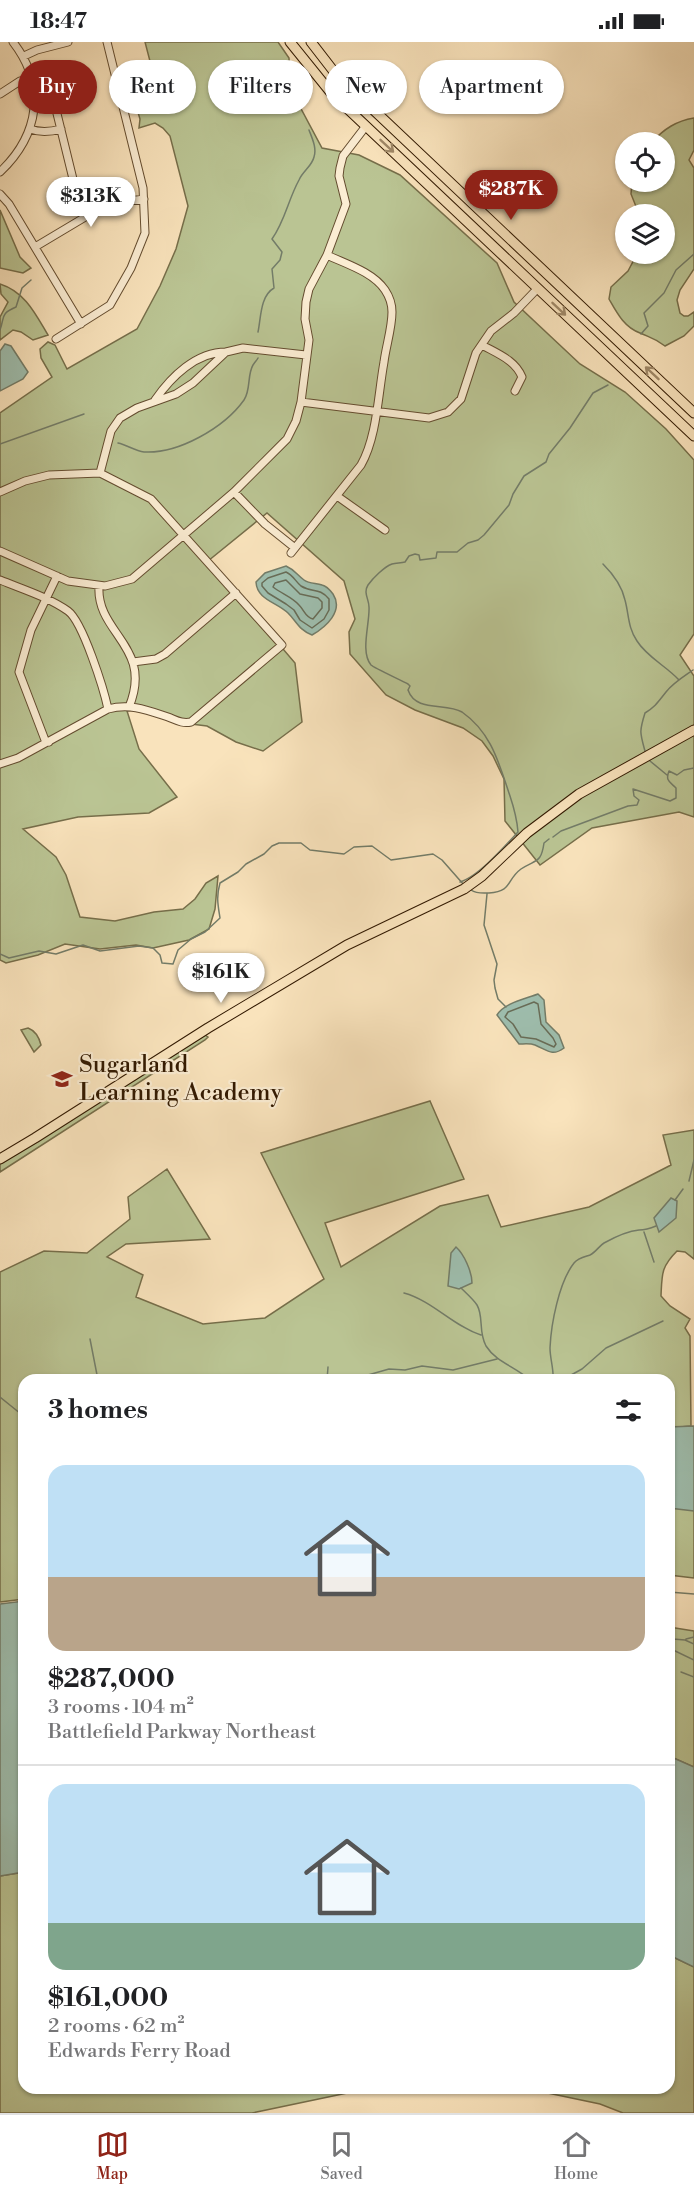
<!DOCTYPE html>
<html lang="en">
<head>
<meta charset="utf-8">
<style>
	:root { --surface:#fff; --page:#f2f2f2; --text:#202124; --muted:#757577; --line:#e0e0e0; --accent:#8f2418 }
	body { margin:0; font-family:"Libre Bodoni",serif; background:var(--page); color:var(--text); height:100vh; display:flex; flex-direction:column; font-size:22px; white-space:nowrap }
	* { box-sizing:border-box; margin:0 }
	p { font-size:20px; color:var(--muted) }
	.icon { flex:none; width:33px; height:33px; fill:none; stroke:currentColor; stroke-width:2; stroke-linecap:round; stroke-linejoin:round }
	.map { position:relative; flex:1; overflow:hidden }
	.side { position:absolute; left:18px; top:1332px; width:657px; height:720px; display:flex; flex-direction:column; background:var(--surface); border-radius:18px; box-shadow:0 2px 4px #0004 }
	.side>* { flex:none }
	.hud { position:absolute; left:18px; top:18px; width:658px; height:54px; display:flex; gap:12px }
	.buttons { position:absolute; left:615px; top:90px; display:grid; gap:12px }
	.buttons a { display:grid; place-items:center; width:60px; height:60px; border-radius:50%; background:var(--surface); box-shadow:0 2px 4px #0004; font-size:30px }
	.price { position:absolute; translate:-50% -51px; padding:0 14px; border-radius:21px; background:#fff; color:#222; font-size:20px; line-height:39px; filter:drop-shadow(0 2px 3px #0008) }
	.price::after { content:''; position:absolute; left:50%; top:36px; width:18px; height:14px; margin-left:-9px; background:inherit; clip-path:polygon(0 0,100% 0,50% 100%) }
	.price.active { background:var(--accent); color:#fff }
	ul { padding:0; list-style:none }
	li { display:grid; align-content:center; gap:12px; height:318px; padding:0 30px }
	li+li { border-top:2px solid var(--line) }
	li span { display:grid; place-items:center; height:186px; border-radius:18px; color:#555 }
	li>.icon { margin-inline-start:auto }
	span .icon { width:108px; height:108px; fill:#fffc; stroke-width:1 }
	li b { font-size:26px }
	h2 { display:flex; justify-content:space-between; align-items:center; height:72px; padding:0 30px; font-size:26px }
	.chip { padding:0 21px; border-radius:27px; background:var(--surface); box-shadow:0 2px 4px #0004; font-size:21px; line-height:54px }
	.chip.active { background:var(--accent); color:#fff }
	.status { display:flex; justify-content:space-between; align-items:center; height:42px; padding:0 30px; background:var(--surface); direction:ltr }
	.status svg { height:16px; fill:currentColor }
	.menu { display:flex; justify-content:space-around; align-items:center; height:84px; border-top:2px solid var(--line); background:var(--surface); font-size:16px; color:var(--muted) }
	.menu a { display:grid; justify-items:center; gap:3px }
	.menu .active { color:var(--accent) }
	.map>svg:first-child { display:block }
</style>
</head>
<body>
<div class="status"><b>18:47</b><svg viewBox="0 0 49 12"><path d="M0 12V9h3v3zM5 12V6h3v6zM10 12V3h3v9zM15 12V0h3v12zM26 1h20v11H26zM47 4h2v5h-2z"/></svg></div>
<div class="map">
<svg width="694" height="2071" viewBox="0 0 694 2071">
	<rect width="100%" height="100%" fill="#f9e3bc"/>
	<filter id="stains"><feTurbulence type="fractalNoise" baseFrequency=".00333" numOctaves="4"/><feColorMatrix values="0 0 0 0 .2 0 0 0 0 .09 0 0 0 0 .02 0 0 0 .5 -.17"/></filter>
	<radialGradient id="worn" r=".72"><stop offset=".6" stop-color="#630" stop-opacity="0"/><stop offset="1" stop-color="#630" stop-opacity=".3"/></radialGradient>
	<path fill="#bac493" stroke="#766e4a" stroke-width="1.5" d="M145 0H278L289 16 290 46 322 106 359 113 400 133 497 221 514 260 580 322 625 350 666 387 694 418V592L680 613 694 634V775L679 770 592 786 540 823 505 779 504 737 493 714 482 699 463 686 415 668 386 653 350 612 349 590 355 577 344 539 267 471 208 519 295 621 302 680 263 709 236 700 207 684 191 682 144 667 127 669 139 707 177 755 149 771 78 775 23 787 56 815 66 833 80 875 115 879 154 870 183 867 195 857 206 841 218 834 215 867 209 887 189 898 153 906 136 903 100 907 65 902 38 913 6 921 0 918V371L52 335 41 316 40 307 48 300 55 303 67 327 137 287 160 244 176 207 188 164 170 94 163 86 155 81 139 86 140 77 129 40 144 32 151 23Z
		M694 76V108L689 118 694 126V227L680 248 677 258 680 271 684 274H688L694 270V284L684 294 665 304C655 296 651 296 640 291 624 285 617 271 609 257L611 245 628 229 637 212H664V172H639L631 152 632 140H664V100H652C664 87 676 79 694 76Z
		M0 168 20 215 31 226 23 231 0 226Z
		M0 242C25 250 35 271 48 293L33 298 21 290 13 288 0 298V275L8 260 1 252Z
		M28 986C36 989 39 995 41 1003L34 1010 21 988Z
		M205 993 208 995 205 998 0 1130V1122Z
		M430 1059 464 1137 325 1181 341 1225 440 1164 488 1153 501 1185 589 1165 671 1123 663 1093 694 1088V1217L685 1210 677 1209C661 1225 662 1232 661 1254L670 1264 690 1277 685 1286 690 1294 691 1384 669 1386V1338H24V1557L0 1560V1230L44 1209 87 1211 130 1177 128 1155 167 1127 210 1197 126 1202 107 1215 143 1233 136 1255 203 1282 265 1276 324 1237 261 1111Z
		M669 1454H694V1536L669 1533Z
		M669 1585 694 1589V1725L669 1714Z
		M24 1830V2046H371L252 2071H0V1834Z
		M669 1913 694 1925V2071H623L600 2062 524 2046H669Z"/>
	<path fill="#9ebeae" stroke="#737c68" stroke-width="1.5" d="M5 302 11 304 28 330 23 337 0 349V309Z
		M286 524C295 528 297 533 304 538 309 542 316 541 322 543 327 544 330 548 333 552 344 569 326 585 312 593 299 588 297 580 288 571 277 560 257 558 256 540L265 531Z
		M538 952 544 958 546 980 559 993 564 1006C552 1015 547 1008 535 1003 530 1001 524 1002 519 1002L497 973C504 961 525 957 538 952Z
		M671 1156 677 1159 676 1176 659 1190 654 1176Z
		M456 1205C464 1212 472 1230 472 1241L459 1247 448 1244 451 1211Z
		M694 1384V1469L669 1466V1385Z
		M24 1559V1830L0 1834V1562Z
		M669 1714 694 1725V1925L669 1913Z"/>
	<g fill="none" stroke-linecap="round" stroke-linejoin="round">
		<path stroke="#686c57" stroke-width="1.5" d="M286 530C293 533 295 539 301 544 312 551 319 545 329 557V568L324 577 312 586 300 578 294 568 286 562 268 551 262 544V541L268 536Z
			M286 538 300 552 318 556 322 560V566L313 577C305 575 305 569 299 563 292 555 282 552 273 545L275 541Z
			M534 960 538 962 541 982 553 996 556 1002 554 1005 536 997 521 995 513 982 505 975 508 970Z"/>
		<path stroke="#737c68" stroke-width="1.5" d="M0 288C5 274 0 272 16 265L22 246 31 238
			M258 290C261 276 260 254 274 246L272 227 280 218 282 210 272 197C285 179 288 158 299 138 303 129 312 124 314 115 317 106 312 96 309 88
			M641 292 648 284 644 271 664 251 676 228 694 212
			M118 401C127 403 135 409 144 410 178 412 224 386 244 358 251 348 247 333 253 323 255 320 257 318 258 316
			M0 402 84 372
			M603 522C613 532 622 544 625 558 629 573 628 586 637 599 647 615 666 624 679 638
			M645 709C640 691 639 690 645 671 656 664 658 660 666 650 673 641 683 635 693 628
			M650 719 667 733
			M553 795 561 789 628 764 637 763 639 758 634 754 633 747 670 759 676 756V746C670 740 665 739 669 729L677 733 684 728 694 726
			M460 840C478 835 505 804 518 790 517 777 514 766 510 754 499 722 492 691 462 670 446 660 416 671 408 648L410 644 408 642C403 639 374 626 371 623 360 610 370 581 369 565 369 557 363 551 368 543 373 536 384 525 392 522 396 521 401 521 405 520L409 514 415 512 419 513 420 518 436 516 437 510H457L468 501 478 498 484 493 509 463 513 452 524 434 546 420 549 412 570 386 593 351 608 343
			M471 848C477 852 482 851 489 851 513 849 506 838 521 827 536 817 541 822 544 801L549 797
			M487 852 484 883 497 922 494 938 495 946 498 957 506 965
			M0 912 9 916 39 909 56 912 83 903 100 909 139 904 153 906 160 913 162 921 173 922 178 908 191 897 205 890 220 876C218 863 216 855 220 841L238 830 246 822 264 812 272 804 279 801H301L310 808 344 812 354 805 372 804 391 818 433 812 442 818 464 843
			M689 1139 694 1118
			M675 1158 683 1147
			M644 1190 654 1220
			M461 1246C466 1251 473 1257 477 1263 484 1275 478 1289 486 1304 496 1320 516 1325 530 1338
			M404 1251C433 1259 453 1284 481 1293
			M90 1297 98 1338
			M368 1333 389 1327 405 1328 422 1324 453 1328 497 1317
			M327 1338 328 1325
			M553 1338C554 1327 550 1317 550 1306 551 1282 559 1240 574 1221 578 1216 584 1215 590 1213 596 1210 599 1204 604 1201 613 1196 628 1189 639 1188 646 1188 649 1187 656 1184
			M562 1338 582 1327 606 1306 663 1279
			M0 1355 21 1372 24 1378
			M669 1550 694 1552
			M686 1597 694 1595
			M669 1601 673 1597 685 1598 694 1602
			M669 1606 694 1618
			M681 1630 694 1635"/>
		<g stroke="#644c2f" stroke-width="9">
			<path id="minor" d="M24 14 37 8 68 0
				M50 43 73 137 92 171
				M0 52 20 39
				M30 87C41 91 50 90 61 87
				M0 130C39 93 47 44 13 0
				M0 152 9 162 81 282
				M35 205 107 162 144 157
				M56 297 110 263 131 226 145 191 143 146 107 0
				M482 303C498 312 515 318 522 335L515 349
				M155 358C171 335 196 310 226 310
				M301 360 429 376 448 370 461 357 476 311 491 289 514 271 538 246
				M100 431 111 389 120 376 137 366 176 352 193 341 226 310 243 306 306 313
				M0 450 25 439 49 433 100 431 151 457 282 603 191 680C182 682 176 678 168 675 147 668 130 661 108 667L18 716 0 722
				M234 450 265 482 295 506
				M337 454 385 488
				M0 509 68 539 105 544 132 537 234 450 287 397 296 379 301 360 309 298 305 277 306 260 309 247 327 213 346 162 339 134 340 126 343 114 366 84
				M291 511 361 423C377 395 378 353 384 320 386 304 392 286 392 270 392 263 389 254 385 248 373 230 346 222 327 213
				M0 538C22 547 48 555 68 569 83 580 104 648 108 667
				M99 544C96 592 154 604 129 665
				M133 620 156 617 165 612 236 551
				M49 700 45 698 19 630 31 588 57 534"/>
		</g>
		<g stroke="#321900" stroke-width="11">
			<path id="major" d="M290 0 332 52 694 394
				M311 0 335 31 362 57 694 371
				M0 1117 35 1096 208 986 347 903 464 847 482 834 527 791 579 752 694 688"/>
		</g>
		<use href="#minor" stroke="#fbedd3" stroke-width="7"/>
		<use href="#major" stroke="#f9e3bc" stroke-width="9"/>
	</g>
	<defs><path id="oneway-shaft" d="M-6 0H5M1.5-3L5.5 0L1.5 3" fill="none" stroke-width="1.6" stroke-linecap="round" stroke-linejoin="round" transform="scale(1.5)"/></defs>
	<g stroke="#9f8867">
		<use href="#oneway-shaft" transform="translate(387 104) rotate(43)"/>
		<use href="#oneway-shaft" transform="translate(559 267) rotate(43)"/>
		<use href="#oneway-shaft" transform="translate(652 331) rotate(-137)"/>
	</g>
	<defs>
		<g id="school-bare" transform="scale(1.62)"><path d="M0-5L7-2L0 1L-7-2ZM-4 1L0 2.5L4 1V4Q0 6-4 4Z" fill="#8f2418" stroke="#fbedd3" stroke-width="2.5" paint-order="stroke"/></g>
	</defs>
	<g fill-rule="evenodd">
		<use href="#school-bare" x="62" y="1037"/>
	</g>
	<g text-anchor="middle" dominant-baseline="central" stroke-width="4.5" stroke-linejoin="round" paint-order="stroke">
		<g font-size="24" fill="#321900" stroke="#fbedd3" text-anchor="start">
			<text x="79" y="1023">Sugarland<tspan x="79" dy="28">Learning Academy</tspan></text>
		</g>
	</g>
	<rect width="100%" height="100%" filter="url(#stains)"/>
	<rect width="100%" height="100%" fill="url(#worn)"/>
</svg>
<div class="buttons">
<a><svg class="icon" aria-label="locate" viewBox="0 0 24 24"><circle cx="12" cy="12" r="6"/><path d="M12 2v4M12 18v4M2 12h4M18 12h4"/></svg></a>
<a><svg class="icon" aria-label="layers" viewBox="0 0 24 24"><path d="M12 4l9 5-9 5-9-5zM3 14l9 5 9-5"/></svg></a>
</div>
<b class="price active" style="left:511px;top:179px">$287K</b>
<b class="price" style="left:91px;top:186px">$313K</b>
<b class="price" style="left:221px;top:962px">$161K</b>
<div class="hud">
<a class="chip active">Buy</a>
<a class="chip">Rent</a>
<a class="chip">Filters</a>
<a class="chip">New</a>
<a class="chip">Apartment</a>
</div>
<section class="side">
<h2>3 homes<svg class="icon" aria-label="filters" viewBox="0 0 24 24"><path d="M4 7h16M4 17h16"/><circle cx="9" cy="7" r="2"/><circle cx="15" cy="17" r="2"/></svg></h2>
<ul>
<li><span style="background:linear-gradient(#bfe0f5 60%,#b9a48a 0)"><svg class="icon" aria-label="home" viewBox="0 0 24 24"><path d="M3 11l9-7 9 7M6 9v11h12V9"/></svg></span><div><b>$287,000</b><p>3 rooms · 104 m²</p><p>Battlefield Parkway Northeast</p></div></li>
<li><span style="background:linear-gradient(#bfe0f5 75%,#7fa58c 0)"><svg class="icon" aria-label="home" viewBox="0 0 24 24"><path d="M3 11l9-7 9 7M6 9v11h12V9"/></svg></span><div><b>$161,000</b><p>2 rooms · 62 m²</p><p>Edwards Ferry Road</p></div></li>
</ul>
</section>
</div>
<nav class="menu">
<a class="active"><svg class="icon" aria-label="map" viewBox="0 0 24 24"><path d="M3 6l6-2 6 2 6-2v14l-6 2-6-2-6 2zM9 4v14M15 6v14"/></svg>Map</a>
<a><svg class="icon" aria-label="saved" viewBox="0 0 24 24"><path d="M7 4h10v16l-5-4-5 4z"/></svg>Saved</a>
<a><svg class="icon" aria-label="home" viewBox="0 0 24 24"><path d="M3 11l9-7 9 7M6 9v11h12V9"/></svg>Home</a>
</nav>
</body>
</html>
